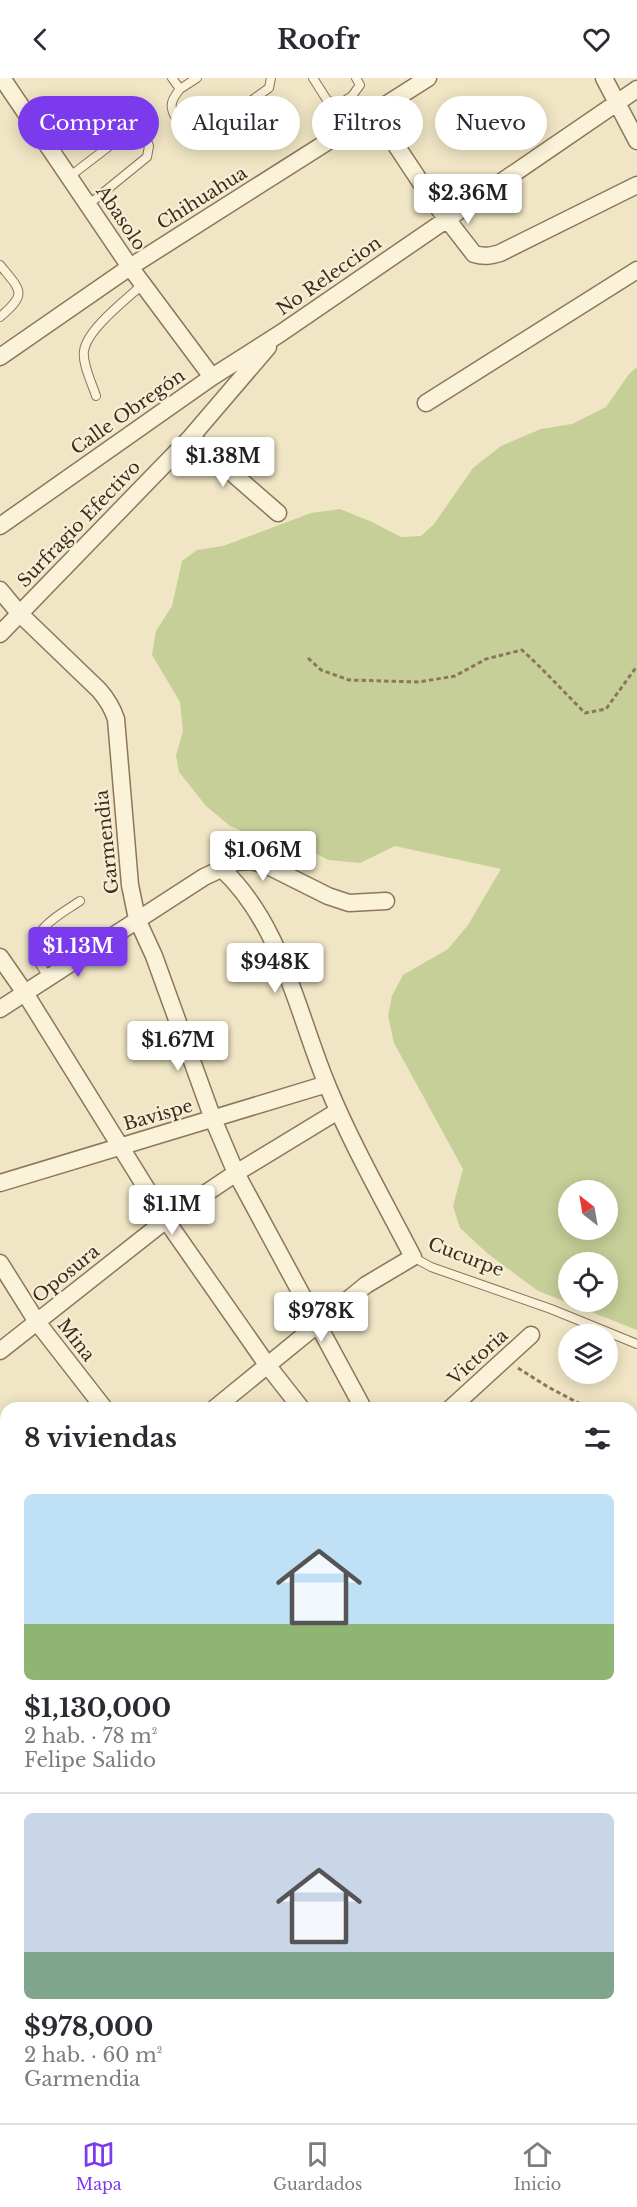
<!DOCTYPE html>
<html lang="es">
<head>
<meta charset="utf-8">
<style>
	:root { --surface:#fff; --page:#f7f7f7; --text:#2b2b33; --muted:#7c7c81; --line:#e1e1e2; --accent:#7c3aed }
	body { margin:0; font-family:"Libre Baskerville",serif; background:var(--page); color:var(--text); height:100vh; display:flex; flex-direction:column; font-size:22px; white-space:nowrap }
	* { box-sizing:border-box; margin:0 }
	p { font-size:20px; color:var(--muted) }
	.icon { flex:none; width:33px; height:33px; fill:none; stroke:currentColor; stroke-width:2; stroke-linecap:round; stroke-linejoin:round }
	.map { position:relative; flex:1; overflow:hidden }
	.panel { position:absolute; left:0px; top:1324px; width:638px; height:722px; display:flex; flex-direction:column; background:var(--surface); border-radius:18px 18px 0 0; box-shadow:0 3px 15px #0003 }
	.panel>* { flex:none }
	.top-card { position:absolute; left:18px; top:18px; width:602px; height:54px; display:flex; gap:12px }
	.needle { width:39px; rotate:329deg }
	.tools { position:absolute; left:558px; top:1102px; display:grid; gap:12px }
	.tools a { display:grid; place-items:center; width:60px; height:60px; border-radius:50%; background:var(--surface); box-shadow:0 3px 15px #0003; font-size:30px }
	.price { position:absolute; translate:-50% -51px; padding:0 14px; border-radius:6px; background:#fff; color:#222; font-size:20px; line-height:39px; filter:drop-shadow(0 2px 3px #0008) }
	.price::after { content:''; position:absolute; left:50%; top:36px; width:18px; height:14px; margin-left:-9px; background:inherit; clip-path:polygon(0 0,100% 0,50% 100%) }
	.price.active { background:var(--accent); color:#fff }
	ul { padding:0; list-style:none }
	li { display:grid; align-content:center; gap:12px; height:318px; padding:0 24px }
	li+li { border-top:2px solid var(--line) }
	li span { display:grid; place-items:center; height:186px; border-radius:9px; color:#555 }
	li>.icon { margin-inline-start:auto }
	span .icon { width:108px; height:108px; fill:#fffc; stroke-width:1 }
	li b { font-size:26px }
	h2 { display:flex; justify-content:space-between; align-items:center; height:72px; padding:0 24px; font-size:26px }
	.tag { padding:0 21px; border-radius:27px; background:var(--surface); box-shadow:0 3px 15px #0003; font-size:21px; line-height:54px }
	.tag.active { background:var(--accent); color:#fff }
	header { display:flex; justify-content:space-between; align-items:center; height:78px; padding:0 24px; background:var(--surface); font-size:27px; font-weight:700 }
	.tabs { display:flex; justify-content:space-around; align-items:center; height:84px; border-top:2px solid var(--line); background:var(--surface); font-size:16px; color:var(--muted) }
	.tabs a { display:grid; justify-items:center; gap:3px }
	.tabs .active { color:var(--accent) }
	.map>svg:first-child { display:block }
</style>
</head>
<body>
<header><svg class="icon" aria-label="back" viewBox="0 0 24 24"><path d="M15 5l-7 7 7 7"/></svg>Roofr<svg class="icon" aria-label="heart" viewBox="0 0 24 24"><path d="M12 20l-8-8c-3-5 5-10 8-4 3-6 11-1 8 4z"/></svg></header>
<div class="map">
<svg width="637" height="2045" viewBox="0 0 637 2045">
	<rect width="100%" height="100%" fill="#f0e6c5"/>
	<path fill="#c6cf98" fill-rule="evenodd" d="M637 289V1252L538 1213 487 1175 460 1150 453 1128 463 1091 394 965 388 938 392 918 403 897 448 871 468 847 501 791 395 768 360 785 328 782 281 756 253 758 230 748 206 728 179 694 176 677 183 653 180 624 152 577 156 553 172 528 182 483 197 472 223 468 311 435 340 431 372 444 401 459 421 458 434 446 473 390 501 368 541 351 572 346 606 329 629 296ZM568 1113H608V1152H568ZM568 1185H608V1224H568Z"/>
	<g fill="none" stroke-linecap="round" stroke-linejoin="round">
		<g stroke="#8c775a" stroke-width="10">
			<path id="service" d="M172 0 180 11C172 21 168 28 176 40 180 46 185 55 193 56 208 57 254 20 269 10L271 0
				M313 0 327 22 338 27 352 18 360 7 356 0
				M180 11 197 0
				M69 99 125 56 137 53 145 57 149 68 147 79 88 127
				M0 187C21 213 28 215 0 239
				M96 318C92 305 82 286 84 273 87 251 127 221 143 206
				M48 899C45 893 38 885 36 878 29 851 61 836 80 823
				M413 1179 431 1189 551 1231 637 1266
				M632 1645 637 1646
				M0 1788 6 1783
				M0 1972 4 1978 5 1988 0 1992
				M0 2034 9 2045"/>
		</g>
		<g stroke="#8c775a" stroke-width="19">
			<path id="minor" d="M2 0 130 189 212 299
				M604 0 637 63
				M374 34 433 123 474 176C484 179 490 178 500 175L637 107
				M0 279 130 189 428 0
				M426 325 637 192
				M191 359 278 435
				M0 448 212 299 281 255 637 11
				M0 512 19 535 99 612C107 621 112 629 116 641L130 807 137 841 154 878 213 1041 236 1095 363 1330
				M0 556 191 359 268 269
				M0 879 25 915 166 1142 268 1288 301 1330
				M0 931 204 799 236 784 251 783 266 787 328 818 349 825 386 823
				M0 1105 327 1006
				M0 1185 37 1244 104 1330
				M0 1273 166 1142 236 1095 338 1033
				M215 1330 366 1207 413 1179C384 1123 352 1067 328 1009 297 935 282 846 221 790
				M451 1330 531 1257
				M632 1455 637 1456
				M632 1501H637
				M632 1588 637 1589
				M0 1920 6 1929
				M637 1952 635 1961 637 1970
				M87 2040 90 2045
				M12 2045 19 2040"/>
		</g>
		<g stroke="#5a452e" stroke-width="28">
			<path id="primary" d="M0 1438 6 1445
				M0 1485 6 1489
				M632 1952 637 1950
				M632 1997 637 1995
				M453 2040 456 2045
				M491 2040 495 2045
				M556 2045 560 2040"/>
		</g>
		<path stroke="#8c775a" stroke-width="3" stroke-dasharray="4.5 3" stroke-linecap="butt" d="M308 580 321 592 349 602 419 604 455 598 486 581 522 572C544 592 564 614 585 635L606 631 637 588
			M518 1290 548 1309 588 1330
			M632 1353 637 1356"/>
		<use href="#service" stroke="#faf2d9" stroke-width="8"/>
		<use href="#minor" stroke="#faf2d9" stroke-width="16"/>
		<use href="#primary" stroke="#f4dd9c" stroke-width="26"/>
	</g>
	<g text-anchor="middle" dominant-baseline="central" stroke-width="4.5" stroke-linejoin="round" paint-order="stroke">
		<g font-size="18" fill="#3c2e1f" stroke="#f7efd5">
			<text transform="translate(202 120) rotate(-32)">Chihuahua</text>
			<text transform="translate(121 140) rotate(56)">Abasolo</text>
			<text transform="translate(329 198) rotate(-35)">No Releccion</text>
			<text transform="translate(128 334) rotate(-35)">Calle Obregón</text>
			<text transform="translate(79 446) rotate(-46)">Surfragio Efectivo</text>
			<text transform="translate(107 764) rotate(-96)">Garmendia</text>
			<text transform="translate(158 1037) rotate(-16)">Bavispe</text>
			<text transform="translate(466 1179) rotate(21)">Cucurpe</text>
			<text transform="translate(66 1196) rotate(-39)">Oposura</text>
			<text transform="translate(76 1262) rotate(52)">Mina</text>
			<text transform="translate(478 1279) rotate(-42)">Victoria</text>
		</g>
	</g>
</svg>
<div class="tools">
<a><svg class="needle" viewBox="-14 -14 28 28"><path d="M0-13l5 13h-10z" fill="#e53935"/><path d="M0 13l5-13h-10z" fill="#7c7c81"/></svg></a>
<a><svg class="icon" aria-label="locate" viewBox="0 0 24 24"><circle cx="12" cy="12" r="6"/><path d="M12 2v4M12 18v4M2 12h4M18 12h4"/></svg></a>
<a><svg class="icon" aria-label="layers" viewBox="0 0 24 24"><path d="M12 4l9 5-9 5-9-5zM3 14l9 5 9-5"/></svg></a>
</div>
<b class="price" style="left:468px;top:147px">$2.36M</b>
<b class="price" style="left:223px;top:410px">$1.38M</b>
<b class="price" style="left:263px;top:804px">$1.06M</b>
<b class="price active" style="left:78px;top:900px">$1.13M</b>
<b class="price" style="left:275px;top:916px">$948K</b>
<b class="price" style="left:178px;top:994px">$1.67M</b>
<b class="price" style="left:172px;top:1158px">$1.1M</b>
<b class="price" style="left:321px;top:1265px">$978K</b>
<div class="top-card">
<a class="tag active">Comprar</a>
<a class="tag">Alquilar</a>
<a class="tag">Filtros</a>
<a class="tag">Nuevo</a>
</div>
<section class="panel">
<h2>8 viviendas<svg class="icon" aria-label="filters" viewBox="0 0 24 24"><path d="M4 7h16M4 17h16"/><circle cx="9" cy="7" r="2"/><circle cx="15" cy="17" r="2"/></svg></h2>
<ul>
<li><span style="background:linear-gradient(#bfe0f5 70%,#8fb573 0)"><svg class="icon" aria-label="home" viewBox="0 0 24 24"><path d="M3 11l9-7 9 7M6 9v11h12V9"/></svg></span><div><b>$1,130,000</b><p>2 hab. · 78 m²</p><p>Felipe Salido</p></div></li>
<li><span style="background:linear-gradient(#c9d6e8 75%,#7fa58c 0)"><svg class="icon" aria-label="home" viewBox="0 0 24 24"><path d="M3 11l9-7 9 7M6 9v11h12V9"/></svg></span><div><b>$978,000</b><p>2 hab. · 60 m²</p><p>Garmendia</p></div></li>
</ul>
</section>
</div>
<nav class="tabs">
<a class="active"><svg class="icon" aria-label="map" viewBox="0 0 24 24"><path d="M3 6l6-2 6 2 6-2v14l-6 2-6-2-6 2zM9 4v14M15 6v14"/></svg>Mapa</a>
<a><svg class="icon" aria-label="saved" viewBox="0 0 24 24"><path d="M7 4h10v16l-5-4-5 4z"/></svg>Guardados</a>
<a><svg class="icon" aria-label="home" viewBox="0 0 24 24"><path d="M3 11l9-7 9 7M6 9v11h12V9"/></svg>Inicio</a>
</nav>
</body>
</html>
